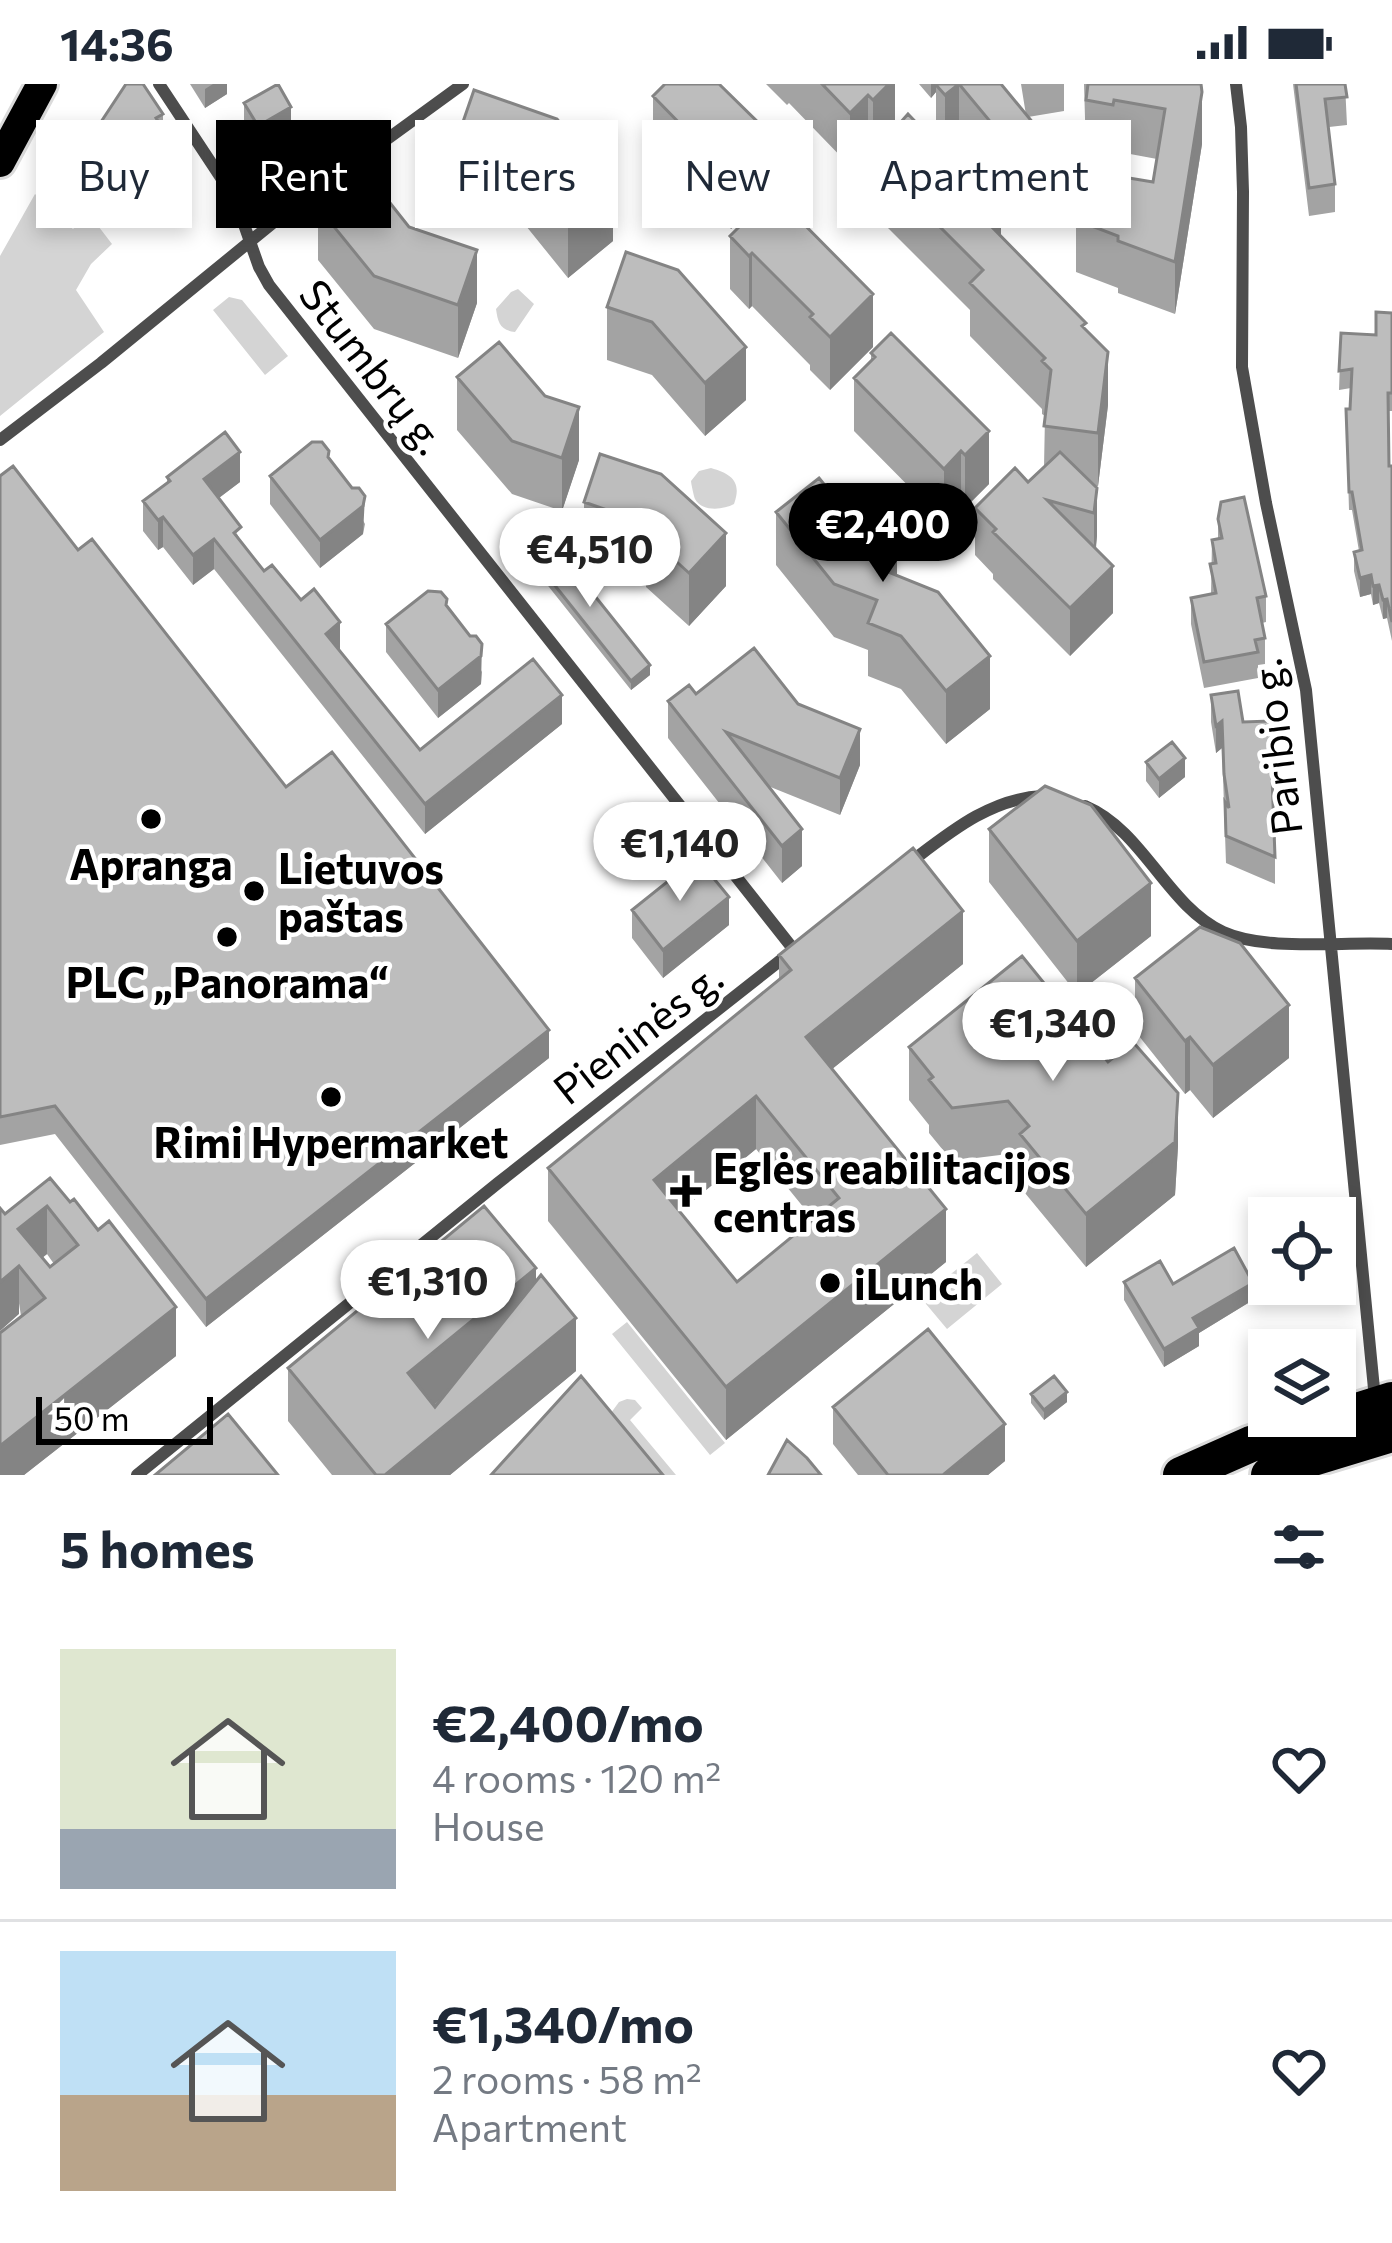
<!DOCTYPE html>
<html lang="en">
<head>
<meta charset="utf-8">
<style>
	:root { --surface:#fff; --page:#f2f2f3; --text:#1f2937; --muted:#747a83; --line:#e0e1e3; --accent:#000 }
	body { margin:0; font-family:Commissioner,sans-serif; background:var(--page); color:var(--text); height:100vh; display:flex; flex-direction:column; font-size:45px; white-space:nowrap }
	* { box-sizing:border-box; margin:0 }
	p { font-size:39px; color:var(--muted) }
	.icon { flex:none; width:66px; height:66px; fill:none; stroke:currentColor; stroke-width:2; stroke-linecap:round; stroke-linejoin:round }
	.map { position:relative; height:1391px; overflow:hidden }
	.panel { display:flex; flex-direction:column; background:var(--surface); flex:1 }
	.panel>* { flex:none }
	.hud { position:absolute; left:36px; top:36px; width:1320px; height:108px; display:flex; gap:24px }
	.controls { position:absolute; left:1248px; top:1113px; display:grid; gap:24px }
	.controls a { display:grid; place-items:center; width:108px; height:108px; border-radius:0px; background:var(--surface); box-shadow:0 6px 18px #0003; font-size:60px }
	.scale { position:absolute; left:36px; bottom:30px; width:177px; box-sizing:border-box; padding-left:12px; border:6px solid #000; border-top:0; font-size:33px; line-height:42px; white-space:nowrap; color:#000; -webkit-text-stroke:9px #fff; paint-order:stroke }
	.price { position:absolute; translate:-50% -102px; padding:0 27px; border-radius:42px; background:#fff; color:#222; font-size:39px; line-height:78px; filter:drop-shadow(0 3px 6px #0008) }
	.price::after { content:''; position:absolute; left:50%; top:72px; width:36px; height:27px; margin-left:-18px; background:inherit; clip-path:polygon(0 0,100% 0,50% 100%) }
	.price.on { background:var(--accent); color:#fff }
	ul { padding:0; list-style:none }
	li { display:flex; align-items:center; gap:36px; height:300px; padding:0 60px }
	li+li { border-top:3px solid var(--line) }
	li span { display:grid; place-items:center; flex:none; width:336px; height:240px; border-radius:0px; color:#555 }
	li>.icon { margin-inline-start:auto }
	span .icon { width:144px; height:144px; fill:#fffc; stroke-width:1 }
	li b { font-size:51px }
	h2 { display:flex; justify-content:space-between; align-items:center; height:144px; padding:0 60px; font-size:51px }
	.tag { padding:0 42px; border-radius:0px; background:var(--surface); box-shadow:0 6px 18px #0003; font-size:42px; line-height:108px }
	.tag.on { background:var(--accent); color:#fff }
	.status { display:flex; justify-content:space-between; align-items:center; height:84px; padding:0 60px; background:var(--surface); direction:ltr }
	.status svg { height:33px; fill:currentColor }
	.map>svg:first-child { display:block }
</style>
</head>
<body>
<div class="status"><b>14:36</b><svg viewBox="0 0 49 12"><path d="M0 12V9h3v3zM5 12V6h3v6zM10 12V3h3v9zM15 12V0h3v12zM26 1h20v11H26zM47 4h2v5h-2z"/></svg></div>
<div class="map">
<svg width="1392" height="1391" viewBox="0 0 1392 1391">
	<rect width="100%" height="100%" fill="#fff"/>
	<path fill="#d4d4d4" d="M35 110 73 145 89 130 112 160 91 180 76 206 104 248 0 332V172Z
		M518 205 534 220 515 248C500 246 498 239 496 225L511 208Z
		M229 213 242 216 288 272 265 291 213 226Z
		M711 384C732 390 742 398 734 420 723 426 702 428 695 415 694 413 691 399 691 397L699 387Z
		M977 1169 1002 1200 947 1245 921 1214Z
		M627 1238 725 1359 710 1371 612 1250Z
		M627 1315 635 1316 642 1324 630 1336 676 1391H658L608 1333 619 1318Z"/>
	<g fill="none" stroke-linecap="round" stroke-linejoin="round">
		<g stroke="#dbdbdb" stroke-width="36">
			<path id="primary" d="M0 78 42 0"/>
		</g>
		<g stroke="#dbdbdb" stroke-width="42">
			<path id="highway" d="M1181 1391 1251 1360 1392 1316
				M1269 1391 1290 1381 1392 1350"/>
		</g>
		<path stroke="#4d4d4d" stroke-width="12" d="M159 0 235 115 259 183 269 201 794 866
			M1236 0 1241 43 1243 108 1242 283 1266 419 1306 606 1375 1315
			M0 356 101 279 280 133 463 0
			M1085 722C1144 747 1166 821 1223 848 1267 868 1344 857 1392 860
			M908 780C949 749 989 715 1042 712
			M137 1391 498 1099 791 868"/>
		<use href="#primary" stroke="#000" stroke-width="30"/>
		<use href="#highway" stroke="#000" stroke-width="36"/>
	</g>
	<path fill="#a3a3a3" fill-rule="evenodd" d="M190 0H227V10L205 24Z
		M766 0H895V45L1001 152 1086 245 1108 321 1098 402H1095L1097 452 1096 465 1113 529 1070 572 993 495V490L975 471V424L1028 398 1044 383 1045 332 1042 330V325L970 252V226L870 126V73L873 69 868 64 850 82 789 19 787 21Z
		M919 0H1001L1026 31 1021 0H1064V27L1028 33 1048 110 1023 130 959 53 945 64 936 54V8L931 14Z
		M1084 0H1201L1202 60 1175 230 1118 209V204L1076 188V136L1153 98 1157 75 1114 67 1113 72 1086 68Z
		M1293 0H1345L1347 41 1329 43 1335 100V128L1309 132Z
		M474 6 613 157 568 194 522 137 455 114V61Z
		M653 12 769 102 731 145 653 65Z
		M244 19 291 42 258 61 244 38Z
		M163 30V45L180 99 129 133 104 95 66 119V91Z
		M318 123 409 143 477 219 458 274 374 245 318 176Z
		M730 152 873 263 830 306 810 286V281L752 222 749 225 730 205Z
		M626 168 746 316 705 352 652 291 607 276V223Z
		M1392 229V327H1388L1389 382H1392V557L1387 534 1383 535 1379 519 1373 521 1371 510 1360 513 1354 487V468L1359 467 1352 426H1349L1346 325H1350L1351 304 1339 306 1341 249 1376 251Z
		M891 249 989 400 965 424 961 420 944 438 854 347V294L871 277V269Z
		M457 293 579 376 562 427 512 410 457 346Z
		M600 370 726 502 689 542 646 503V492L584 471V418Z
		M329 374 365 440 363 450 320 484 270 420V392Z
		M0 392 78 466 286 703 549 974 206 1243 55 1050 0 1061Z
		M167 393 240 398 219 414 241 458 264 487 340 568 420 666 562 640 425 750 214 485 193 501 163 463 158 466 143 447V417L167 399Z
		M776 428 897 492 990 625 946 660 901 605 868 592V566L834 553 776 481Z
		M1218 435 1266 512V538L1262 539 1265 554V580L1258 581V594L1204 604 1191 540V514L1211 510 1212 456 1218 455Z
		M531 464 650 591 631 606 541 493V487L531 474Z
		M447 523 482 588 481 600 438 634 386 568V540Z
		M696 610 798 620 860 681 840 731 768 702 802 782 782 799 668 654V617Z
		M1211 611 1243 638 1275 773V800L1226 779 1222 664 1216 669 1211 638Z
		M1146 678 1185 693 1159 714 1146 697Z
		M989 745 1151 852 1077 910 989 798Z
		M632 826 729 841 663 894 632 854Z
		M779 871 963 880 832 985 946 1178 726 1356 548 1137V1084L779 896ZM756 1065 813 1135 737 1198 680 1127Z
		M1135 894 1289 974 1213 1034 1190 1006 1185 1010 1135 947Z
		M909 963 1108 978 1178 1062 1175 1111 1086 1183 1020 1103V1084L1008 1070 952 1077 929 1049V1041L909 1016Z
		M50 1094 176 1272 24 1391H0L21 1232 5 1130ZM47 1170 54 1180 50 1183 42 1174Z
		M536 1198 576 1287 450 1391H332L288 1337V1284Z
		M1124 1198 1173 1200 1253 1216 1199 1249V1262L1164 1283 1124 1216Z
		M1031 1310 1067 1318 1044 1336 1031 1319Z
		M833 1323 1005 1377 988 1391H858L833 1360Z"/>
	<path fill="#848484" d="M213 0H227V10L205 24V5Z
		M889 0H895V48L873 69V16Z
		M931 0H945L936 1V8L931 14Z
		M959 0V53L945 64V11Z
		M1202 8V60L1175 230V178Z
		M868 11V64L850 82V29Z
		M291 23V42L258 61V42Z
		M769 49V102L731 145V92Z
		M1048 57V110L1023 130V77Z
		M104 67V95L66 119V91Z
		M180 71V99L129 133V105Z
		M613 104V157L568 194V141Z
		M1001 122V175L986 137Z
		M477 166V219L458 274V221Z
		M752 169V222L749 225V172Z
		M873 210V263L830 306V253Z
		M746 263V316L705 352V299Z
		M1108 268V321L1098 402V349Z
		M579 323V376L562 427V374Z
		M989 347V400L965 424V371Z
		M961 367V420L944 438V385Z
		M240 368V398L204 425V395Z
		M1097 404V452L1094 477V429Z
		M365 412 363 450 320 484V456Z
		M163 433V463L158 466V436Z
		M726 449V502L689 542V489Z
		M214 455V485L193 501V471Z
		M897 465V518L888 488Z
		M1113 482V529L1070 572V524Z
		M1371 491V510L1360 513V494Z
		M1379 501V519L1373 521V502Z
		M1387 515V534L1383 535V516Z
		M340 538V568L326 550Z
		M482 560 481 600 438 634V606Z
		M990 572V625L946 660V607Z
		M650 581V591L631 606V597Z
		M562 611V640L425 750V720Z
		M1222 637V664L1216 669V642Z
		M860 645V681L840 731V694Z
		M1185 674V693L1159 714V695Z
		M802 745V782L782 799V762Z
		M1151 799V852L1077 910V857Z
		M729 813V841L663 894V866Z
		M963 827V880L806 1006V953Z
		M1289 921V974L1213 1034V981Z
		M549 946V974L206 1243V1215Z
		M1190 953V1006L1185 1010V957Z
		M1178 1009V1062L1175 1111 1086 1183V1130Z
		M756 1012V1065L654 1149V1096Z
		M47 1122V1170L24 1188 19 1182V1230L0 1247V1198L18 1145Z
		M946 1125V1178L726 1356V1303Z
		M536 1184V1237L408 1342V1289Z
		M1253 1199V1216L1199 1249V1262L1164 1283V1265L1193 1234Z
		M176 1223V1272L24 1391H0V1362Z
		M576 1234V1287L450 1391H385Z
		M1067 1308V1318L1044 1336V1326Z
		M1005 1340V1377L988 1391H943Z"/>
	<path fill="#bdbdbd" stroke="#848484" stroke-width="3" fill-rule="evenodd" d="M126 0H143L163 30 156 34 180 71 129 105 104 67 66 91Z
		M278 0 291 23 258 42 244 19Z
		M665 0H719L769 49 731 92 653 12Z
		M822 0H889L873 16 868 11 850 29Z
		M938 0H959L945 11 936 1Z
		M959 0H1001L1048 57 1023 77Z
		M1088 0H1201L1202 8 1175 178 1118 157V152L1076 136 1081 86 1153 98 1165 25 1114 16 1113 21 1086 16Z
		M1296 0H1345L1347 13 1325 15 1335 100 1309 104Z
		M474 6 557 35 613 104 568 141 522 84 455 61Z
		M908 30 976 101 978 99 1001 122 986 137 1086 239 1082 242 1108 268 1098 349 1044 342 1051 286 1042 277 1045 274 970 199 983 186 870 73Z
		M364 86 409 143 477 166 458 221 374 192 318 123Z
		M776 112 873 210 830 253 810 233 813 230 752 169 749 172 730 152 756 126 759 129Z
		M626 168 678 186 746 263 705 299 652 238 607 223Z
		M1376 228 1392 229V309H1388L1389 382H1392V538L1387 515 1383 516 1379 501 1373 502 1371 491 1360 494 1354 468 1362 466 1352 408H1349L1346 325H1350L1352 285 1339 287 1341 249 1376 251Z
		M891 249 989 347 965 371 961 367 944 385 854 294 875 273 871 269Z
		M499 258 545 312 579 323 562 374 512 357 457 293Z
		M225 348 240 368 204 395 241 443 234 449 264 487 272 481 301 516 314 505 340 538 326 550 420 666 533 575 562 611 425 720 214 455 193 471 163 433 158 436 143 417 170 397 167 393Z
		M312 358H322L329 367 328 373 352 404H359L365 412 363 422 320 456 270 392Z
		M1060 368 1097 404 1094 429 1047 416 1113 482 1070 524 993 448 996 445 975 424 1015 384 1028 398Z
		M600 370 661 390 726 449 689 489 646 450 653 442 584 418Z
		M13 382 78 466 92 455 286 703 332 668 549 946 206 1215 55 1022 0 1033V392Z
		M819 394 867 454 897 465 888 488 938 508 990 572 946 607 901 552 868 539 877 516 834 500 776 428Z
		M1244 413 1266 512 1257 514 1265 554 1255 556 1258 568 1204 578 1191 514 1216 509 1210 480 1216 479 1212 456 1222 454 1218 435 1221 418Z
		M547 452 650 581 631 597 541 484 544 481 531 464Z
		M428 507 441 508 447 515 446 521 470 552H476L482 560 481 572 438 606 386 540Z
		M754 564 798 620 860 645 840 694 726 648 802 745 782 762 668 617 689 601 696 610Z
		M1238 607 1243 638 1270 637 1275 773 1226 752 1225 718 1229 724 1224 690 1222 637 1216 642 1211 611Z
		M1172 658 1185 674 1159 695 1146 678Z
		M1045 702 1091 721 1151 799 1077 857 989 745Z
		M913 764 963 827 806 953 946 1125 726 1303 548 1084 791 886 779 871ZM756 1012 839 1114 737 1198 654 1096Z
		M697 774 729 813 663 866 632 826Z
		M1200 843 1240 859 1289 921 1213 981 1190 953 1185 957 1135 894Z
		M1022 872 1108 978 1133 958 1178 1009 1175 1058 1086 1130 1020 1050 1029 1042 1008 1017 952 1024 929 996 933 993 909 963Z
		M50 1094 70 1118 74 1115 98 1146 109 1137 176 1223 0 1362V1249L45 1214 19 1182 0 1198V1124L5 1130ZM47 1122 78 1161 50 1183 18 1145Z
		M484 1122 536 1184 408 1289 435 1323 541 1191 576 1234 385 1391H376L288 1284Z
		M1234 1164 1253 1199 1193 1234 1199 1244 1164 1265 1124 1198 1160 1177 1173 1200Z
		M928 1245 1005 1340 943 1391H888L833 1323Z
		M581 1292 663 1391H491Z
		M1054 1292 1067 1308 1044 1326 1031 1310Z
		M228 1330 278 1391H155Z
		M787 1356 807 1374 821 1391H768Z"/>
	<g fill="#000" stroke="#fff" stroke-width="4.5">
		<circle cx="151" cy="735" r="12"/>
		<circle cx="254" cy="807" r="12"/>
		<circle cx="227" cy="853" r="12"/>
		<circle cx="331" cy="1013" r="12"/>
		<path d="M680 1089h12v12h12v12h-12v12h-12v-12h-12v-12h12z"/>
		<circle cx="830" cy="1199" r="12"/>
	</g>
	<g text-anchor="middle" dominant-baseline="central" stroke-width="9" stroke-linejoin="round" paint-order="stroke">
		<g font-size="42" fill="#000" stroke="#fff">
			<text transform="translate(374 282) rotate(52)">Stumbrų g.</text>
			<text transform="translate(1275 663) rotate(-97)">Paribio g.</text>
			<text transform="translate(637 948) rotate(-38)">Pieninės g.</text>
		</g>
		<g font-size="42" font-weight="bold" fill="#000" stroke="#fff">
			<text x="151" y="779">Apranga</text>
			<text x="278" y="783" text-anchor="start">Lietuvos<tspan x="278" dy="48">paštas</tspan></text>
			<text x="227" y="897">PLC „Panorama“</text>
			<text x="331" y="1057">Rimi Hypermarket</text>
			<text x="713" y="1083" text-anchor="start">Eglės reabilitacijos<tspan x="713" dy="48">centras</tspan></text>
			<text x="854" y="1199" text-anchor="start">iLunch</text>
		</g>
	</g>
</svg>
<div class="controls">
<a><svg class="icon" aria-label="locate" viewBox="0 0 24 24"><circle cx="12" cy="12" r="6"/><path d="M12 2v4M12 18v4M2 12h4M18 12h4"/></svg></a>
<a><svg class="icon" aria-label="layers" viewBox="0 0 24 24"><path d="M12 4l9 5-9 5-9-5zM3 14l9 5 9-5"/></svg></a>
</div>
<div class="scale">50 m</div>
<b class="price on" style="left:883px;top:501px">€2,400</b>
<b class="price" style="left:590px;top:526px">€4,510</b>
<b class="price" style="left:680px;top:820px">€1,140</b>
<b class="price" style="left:1053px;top:1000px">€1,340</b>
<b class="price" style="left:428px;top:1258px">€1,310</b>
<div class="hud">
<a class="tag">Buy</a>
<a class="tag on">Rent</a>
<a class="tag">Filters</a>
<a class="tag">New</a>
<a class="tag">Apartment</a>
</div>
</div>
<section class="panel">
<h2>5 homes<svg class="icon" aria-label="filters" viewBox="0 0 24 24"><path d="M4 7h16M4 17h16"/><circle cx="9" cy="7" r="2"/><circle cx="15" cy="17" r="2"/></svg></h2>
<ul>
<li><span style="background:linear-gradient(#dfe7d0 75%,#9aa5b1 0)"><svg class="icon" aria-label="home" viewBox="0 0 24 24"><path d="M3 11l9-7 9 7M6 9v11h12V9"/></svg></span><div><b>€2,400/mo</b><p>4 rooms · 120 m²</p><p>House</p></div><svg class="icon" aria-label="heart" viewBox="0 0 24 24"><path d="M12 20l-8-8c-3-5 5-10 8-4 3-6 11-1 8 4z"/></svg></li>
<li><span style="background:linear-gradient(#bfe0f5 60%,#b9a48a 0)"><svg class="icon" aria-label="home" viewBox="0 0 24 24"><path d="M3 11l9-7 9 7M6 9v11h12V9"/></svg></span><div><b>€1,340/mo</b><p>2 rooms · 58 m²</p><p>Apartment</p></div><svg class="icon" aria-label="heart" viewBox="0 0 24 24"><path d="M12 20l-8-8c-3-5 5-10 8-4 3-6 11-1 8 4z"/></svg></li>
</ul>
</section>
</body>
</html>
